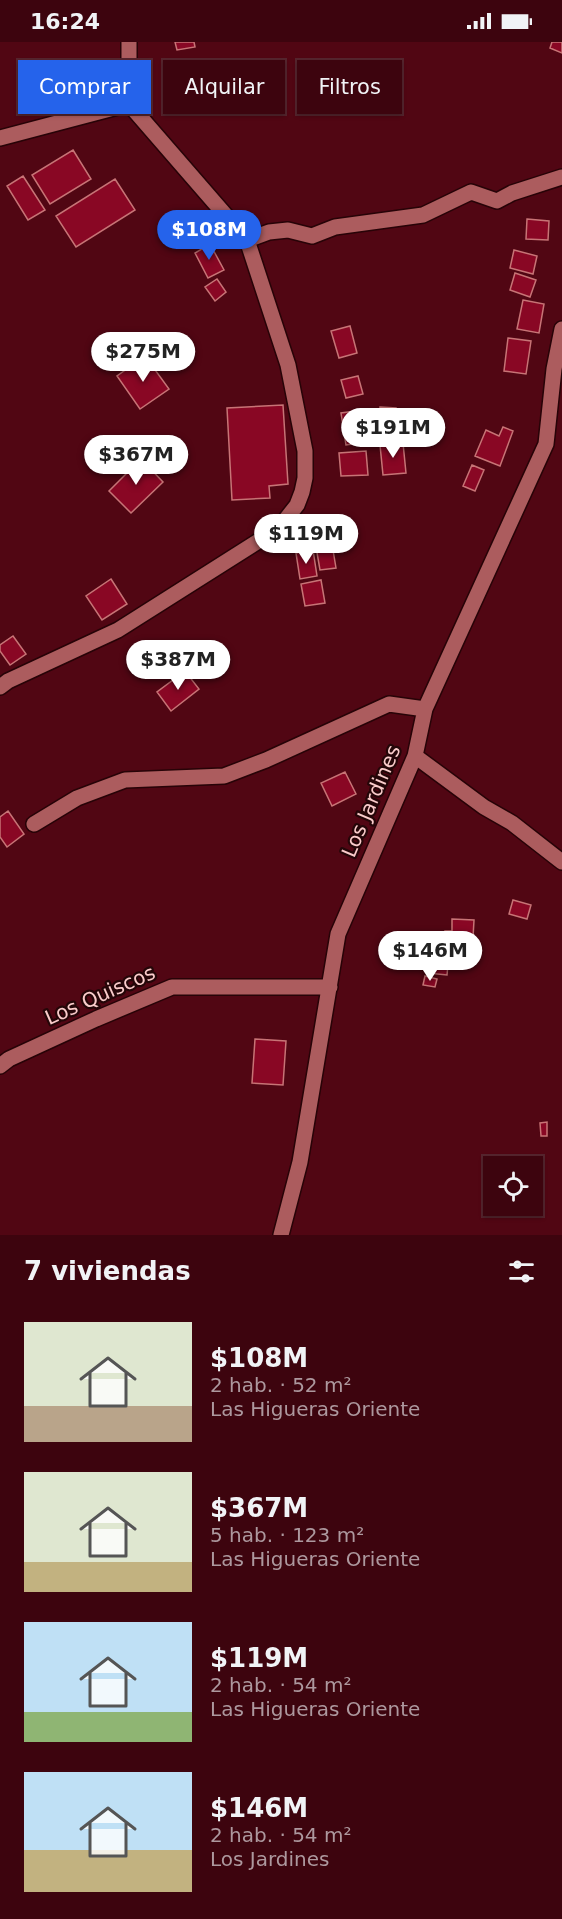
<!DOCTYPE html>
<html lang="es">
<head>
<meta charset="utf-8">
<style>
	:root { --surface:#3d040e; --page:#48121c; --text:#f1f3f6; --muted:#ad989e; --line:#56252e; --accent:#2563eb }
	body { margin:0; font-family:"DejaVu Sans",sans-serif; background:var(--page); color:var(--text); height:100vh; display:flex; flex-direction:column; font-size:22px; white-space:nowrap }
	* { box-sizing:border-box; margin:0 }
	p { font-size:20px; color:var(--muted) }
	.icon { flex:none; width:33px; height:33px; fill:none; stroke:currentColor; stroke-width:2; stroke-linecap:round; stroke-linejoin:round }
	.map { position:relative; height:1193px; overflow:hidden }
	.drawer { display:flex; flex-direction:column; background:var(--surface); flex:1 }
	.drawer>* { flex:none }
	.hud { position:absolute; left:18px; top:18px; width:526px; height:54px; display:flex; gap:12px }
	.controls { position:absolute; left:483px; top:1114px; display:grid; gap:12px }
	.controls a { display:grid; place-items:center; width:60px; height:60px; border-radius:0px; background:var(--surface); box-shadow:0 2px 4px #0004,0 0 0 2px var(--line); font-size:30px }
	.price { position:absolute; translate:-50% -51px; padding:0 14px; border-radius:21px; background:#fff; color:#222; font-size:20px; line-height:39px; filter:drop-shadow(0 2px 3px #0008) }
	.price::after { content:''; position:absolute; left:50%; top:36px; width:18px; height:14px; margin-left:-9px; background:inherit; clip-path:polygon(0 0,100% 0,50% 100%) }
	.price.current { background:var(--accent); color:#fff }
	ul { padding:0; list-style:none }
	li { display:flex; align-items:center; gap:18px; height:150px; padding:0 24px }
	li span { display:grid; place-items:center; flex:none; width:168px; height:120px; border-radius:0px; color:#555 }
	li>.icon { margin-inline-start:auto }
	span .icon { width:72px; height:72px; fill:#fffc; stroke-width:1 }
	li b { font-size:26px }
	h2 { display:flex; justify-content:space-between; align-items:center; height:72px; padding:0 24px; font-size:26px }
	.tag { padding:0 21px; border-radius:0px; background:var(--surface); box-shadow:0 2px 4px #0004,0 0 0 2px var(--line); font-size:21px; line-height:54px }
	.tag.current { background:var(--accent); color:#fff }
	.status { display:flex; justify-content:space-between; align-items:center; height:42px; padding:0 30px; background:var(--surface); direction:ltr }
	.status svg { height:16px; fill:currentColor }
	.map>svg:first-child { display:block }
</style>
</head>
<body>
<div class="status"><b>16:24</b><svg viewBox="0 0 49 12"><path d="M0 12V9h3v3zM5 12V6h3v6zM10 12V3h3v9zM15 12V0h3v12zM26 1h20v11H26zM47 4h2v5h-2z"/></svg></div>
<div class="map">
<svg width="562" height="1193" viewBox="0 0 562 1193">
	<rect width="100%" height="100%" fill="#510613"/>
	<path fill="#890724" stroke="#c77476" stroke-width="1.5" d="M175 0H194L195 5 177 8Z
		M552 0H562V11L550 6Z
		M73 108 91 137 50 162 32 133Z
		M23 134 45 168 28 178 7 144Z
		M115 137 135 168 76 205 56 174Z
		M527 177 549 179 548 198 526 197Z
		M210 202 224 228 208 236 195 211Z
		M514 208 537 214 533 232 510 226Z
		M515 231 536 238 530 255 510 248Z
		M217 237 226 250 215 259 205 245Z
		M523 258 544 262 539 291 517 287Z
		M350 284 357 311 339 316 331 289Z
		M508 296 531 299 526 332 504 329Z
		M145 314 169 347 140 367 117 334Z
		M358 334 363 352 346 356 341 338Z
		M283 363 288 442 269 444 270 456 232 458 227 366Z
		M380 365 396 366 395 386 379 385Z
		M363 368 367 400 346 403 341 371Z
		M503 385 513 389 500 424 475 414 486 388 499 394Z
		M403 401 406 431 383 433 380 403Z
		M366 409 368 433 341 434 339 411Z
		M141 417 163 440 131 471 109 449Z
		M472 423 484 428 475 449 463 444Z
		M331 496 336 526 320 528 315 499Z
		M306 498 308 506 291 509 290 501Z
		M313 508 317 534 300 537 296 511Z
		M111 537 127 562 102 578 86 554Z
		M321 538 325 561 305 564 301 542Z
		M13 594 26 612 10 623 0 609V603Z
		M185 629 199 647 171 669 157 650Z
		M345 730 356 752 332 764 321 741Z
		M8 769 24 792 7 805 0 795V775Z
		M513 858 531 863 527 877 509 872Z
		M452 877 474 878 472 914 451 913V902L445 899V889H452Z
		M430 909 449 912 447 933 428 931Z
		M425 934 437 937 435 945 423 943Z
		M255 997 286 999 283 1043 252 1041Z
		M547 1080V1094H541L540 1081Z"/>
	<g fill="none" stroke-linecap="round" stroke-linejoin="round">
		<g stroke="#270307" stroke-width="18">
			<path id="street" d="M0 96 129 62
				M247 198 269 190 288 188 312 194 335 185 423 173 471 150 497 159 512 151 562 135
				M0 645 8 639 118 588 279 486 297 463 302 450 305 436V409L288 323 247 198 129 62V0
				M415 714 484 765 512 781 562 820
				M34 782 77 756 125 738 224 734 266 718 389 662 425 667
				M0 1024 9 1017 96 977 172 945H330
				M281 1193 300 1120 338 892 415 714 425 667 546 402 554 327 562 287"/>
		</g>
		<use href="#street" stroke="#ac5c5e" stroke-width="15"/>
	</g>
	<g text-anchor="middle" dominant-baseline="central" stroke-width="4.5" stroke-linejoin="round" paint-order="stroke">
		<g font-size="20" fill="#facccb" stroke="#240608">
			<text transform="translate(371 759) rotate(-67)">Los Jardines</text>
			<text transform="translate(100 953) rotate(-24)">Los Quiscos</text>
		</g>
	</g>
</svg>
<div class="controls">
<a><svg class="icon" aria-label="locate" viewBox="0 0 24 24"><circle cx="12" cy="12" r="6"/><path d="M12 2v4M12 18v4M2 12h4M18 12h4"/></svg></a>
</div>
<b class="price current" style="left:209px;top:219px">$108M</b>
<b class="price" style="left:143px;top:341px">$275M</b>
<b class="price" style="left:393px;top:417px">$191M</b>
<b class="price" style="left:136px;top:444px">$367M</b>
<b class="price" style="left:306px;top:523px">$119M</b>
<b class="price" style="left:178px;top:649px">$387M</b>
<b class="price" style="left:430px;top:940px">$146M</b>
<div class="hud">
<a class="tag current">Comprar</a>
<a class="tag">Alquilar</a>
<a class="tag">Filtros</a>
</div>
</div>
<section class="drawer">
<h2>7 viviendas<svg class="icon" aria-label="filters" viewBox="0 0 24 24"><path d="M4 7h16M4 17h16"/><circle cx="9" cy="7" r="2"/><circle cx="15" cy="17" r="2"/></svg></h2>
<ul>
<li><span style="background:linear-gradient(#dfe7d0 70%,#b9a48a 0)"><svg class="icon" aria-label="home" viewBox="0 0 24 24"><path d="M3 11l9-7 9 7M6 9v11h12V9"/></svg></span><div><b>$108M</b><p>2 hab. · 52 m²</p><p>Las Higueras Oriente</p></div></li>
<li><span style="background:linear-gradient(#dfe7d0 75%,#c2b280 0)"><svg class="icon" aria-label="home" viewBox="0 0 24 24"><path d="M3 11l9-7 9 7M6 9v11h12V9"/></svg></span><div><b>$367M</b><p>5 hab. · 123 m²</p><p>Las Higueras Oriente</p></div></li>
<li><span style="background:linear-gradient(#bfe0f5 75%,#8fb573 0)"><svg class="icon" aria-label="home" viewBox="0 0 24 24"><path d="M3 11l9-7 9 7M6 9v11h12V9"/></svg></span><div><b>$119M</b><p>2 hab. · 54 m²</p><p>Las Higueras Oriente</p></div></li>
<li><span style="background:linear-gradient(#bfe0f5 65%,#c2b280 0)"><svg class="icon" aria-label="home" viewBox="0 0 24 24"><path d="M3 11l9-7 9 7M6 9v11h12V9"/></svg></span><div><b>$146M</b><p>2 hab. · 54 m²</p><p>Los Jardines</p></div></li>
</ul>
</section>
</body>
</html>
